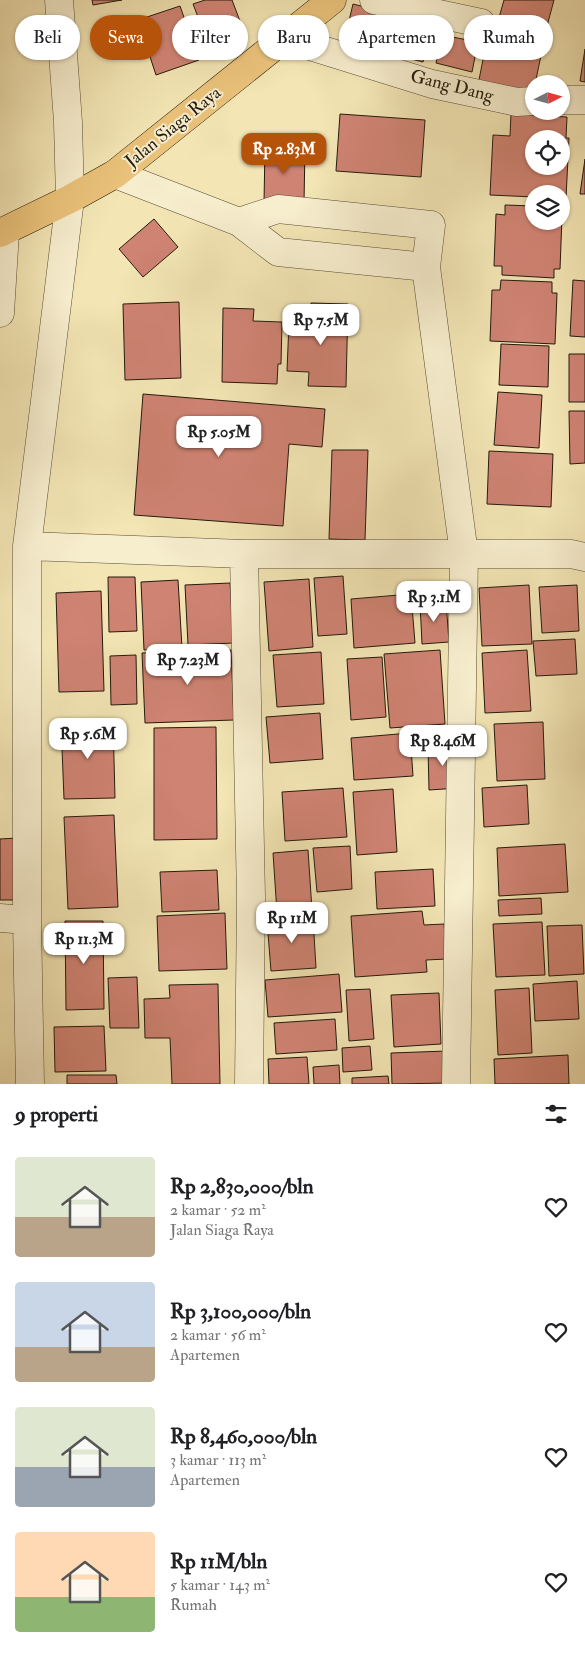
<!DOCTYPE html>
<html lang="id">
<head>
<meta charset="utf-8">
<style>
	:root { --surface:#fff; --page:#f2f2f2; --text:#202124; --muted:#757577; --accent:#b45309 }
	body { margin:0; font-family:"IM FELL Double Pica",serif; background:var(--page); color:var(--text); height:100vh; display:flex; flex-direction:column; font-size:19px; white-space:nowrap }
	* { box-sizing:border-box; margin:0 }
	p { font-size:16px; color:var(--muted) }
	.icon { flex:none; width:28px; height:28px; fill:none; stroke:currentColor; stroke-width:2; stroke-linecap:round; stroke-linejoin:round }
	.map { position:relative; height:1084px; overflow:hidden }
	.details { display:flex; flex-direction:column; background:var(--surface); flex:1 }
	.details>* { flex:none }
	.guide { position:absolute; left:15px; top:15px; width:555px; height:45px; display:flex; gap:10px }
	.needle { width:32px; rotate:84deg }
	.controls { position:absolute; left:525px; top:75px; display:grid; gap:10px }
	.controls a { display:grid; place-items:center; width:45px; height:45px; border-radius:50%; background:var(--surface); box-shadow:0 1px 4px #0004; font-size:25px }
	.price { position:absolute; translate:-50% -42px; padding:0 11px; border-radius:10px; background:#fff; color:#222; font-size:16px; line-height:32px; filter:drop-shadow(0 1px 2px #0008) }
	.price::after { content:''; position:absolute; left:50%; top:30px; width:15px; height:11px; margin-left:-8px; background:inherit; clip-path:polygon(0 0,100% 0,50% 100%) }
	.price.selected { background:var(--accent); color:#fff }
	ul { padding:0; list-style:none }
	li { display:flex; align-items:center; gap:15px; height:125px; padding:0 15px }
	li span { display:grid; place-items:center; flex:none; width:140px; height:100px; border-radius:5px; color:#555 }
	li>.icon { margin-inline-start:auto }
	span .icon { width:60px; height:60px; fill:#fffc; stroke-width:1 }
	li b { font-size:21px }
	h2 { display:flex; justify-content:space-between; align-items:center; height:60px; padding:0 15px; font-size:21px }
	.pill { padding:0 18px; border-radius:22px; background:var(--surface); box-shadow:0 1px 4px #0004; font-size:18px; line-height:45px }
	.pill.selected { background:var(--accent); color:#fff }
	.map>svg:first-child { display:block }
</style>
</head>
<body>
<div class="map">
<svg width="585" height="1084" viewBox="0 0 585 1084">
	<rect width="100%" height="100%" fill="#f3e5b4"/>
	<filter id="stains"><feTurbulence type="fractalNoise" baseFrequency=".004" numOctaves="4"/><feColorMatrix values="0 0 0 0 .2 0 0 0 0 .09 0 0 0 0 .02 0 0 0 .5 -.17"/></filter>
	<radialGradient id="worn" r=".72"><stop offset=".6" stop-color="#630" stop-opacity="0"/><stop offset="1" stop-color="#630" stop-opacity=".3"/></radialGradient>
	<path fill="#cf8373" stroke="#251a0c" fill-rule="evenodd" d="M92 0H122L93 5Z
		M205 0H232L243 29 208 43 193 4Z
		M504 0H554L543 41 496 28Z
		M353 4 432 24 423 62 344 42Z
		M180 6 199 60 156 75 138 20Z
		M442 35 478 42 472 72 436 63Z
		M487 39 542 51 532 98 478 85Z
		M585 49V82L580 81Z
		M340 114 425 120 421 177 336 171Z
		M511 114 567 117 566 138H569L566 198H561V194H534V197L490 195 493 135 510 136ZM534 139H561V166H534Z
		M265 146H305L304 203H264Z
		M585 159V194H580Z
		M505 205 534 206V221H561L562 217 560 269H554V278L502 275V266H494L496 214 505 215Z
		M154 219 178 247 143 277 119 249Z
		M501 280 552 282V293H557L555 344 490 341 492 290H500Z
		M573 280 585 281V337L570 336Z
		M179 302 181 378 125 380 123 304Z
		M311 303 348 304 346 387 308 386 309 372 287 371 289 322H311Z
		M223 308 254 309 253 321 282 322 281 364H278L277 384 222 382Z
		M501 344 549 346 548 387 499 385Z
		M569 354H585V402H569Z
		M498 392 542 395 539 448 494 445Z
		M143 394 325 409 322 447 289 444 283 526 134 515Z
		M569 411H585V463L570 464Z
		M332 450H368L365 540 329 539Z
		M489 451 553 454 551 507 487 504Z
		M343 576 347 634 318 636 314 578Z
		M108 577H135L137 631 109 632Z
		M309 579 313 647 269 651 264 582Z
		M178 580 182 648 144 650 141 582Z
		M230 583 234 643 188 645 185 585Z
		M529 585 532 644 482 646 479 588Z
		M577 585 579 631 542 633 539 587Z
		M101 591 104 691 59 692 56 593Z
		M411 594 415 643 354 648 351 599Z
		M446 601 449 642 422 644 420 603Z
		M575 639 577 674 536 676 533 641Z
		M231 650 234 720 145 723 142 653Z
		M440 650 445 724 390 728 384 654Z
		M527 650 531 711 485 713 482 653Z
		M321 652 324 704 277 707 273 655Z
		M136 655 137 704 111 705 110 656Z
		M382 657 386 717 351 720 347 659Z
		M320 713 323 759 270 763 266 717Z
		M113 721 115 798 64 799 61 723Z
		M543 722 545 779 497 781 494 724Z
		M216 727 217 839 154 840V728Z
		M410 733 413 776 354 780 351 738Z
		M457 744 459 788 429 790 428 746Z
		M527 785 529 824 484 827 482 788Z
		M343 788 347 837 285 841 282 792Z
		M393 789 397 852 357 855 353 792Z
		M114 815 118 907 68 909 64 817Z
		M17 838 19 900H0V839Z
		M565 844 568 892 499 896 497 848Z
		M350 846 352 889 317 892 313 848Z
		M308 850 312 910 277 913 273 853Z
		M433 869 435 906 377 909 375 872Z
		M217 870 219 910 162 912 160 872Z
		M541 898 542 914 499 916 498 900Z
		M422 911 424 925 444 924 447 959 426 960 427 972 355 977 351 916Z
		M225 913 227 969 159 971 157 916Z
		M313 918 316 968 271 971 267 921Z
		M65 921H103L104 1009 66 1010Z
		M542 922 545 975 496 977 493 924Z
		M582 925 584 974 549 976 547 926Z
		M339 974 342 1012 268 1017 265 980Z
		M137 977 139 1028H110L108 978Z
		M577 981 579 1019 535 1021 533 984Z
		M218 984 220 1084H172L170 1038H145L144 999 170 998 169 985Z
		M529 988 532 1053 498 1055 495 990Z
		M370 989 374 1039 349 1041 346 990Z
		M439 993 441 1044 394 1047 391 995Z
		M335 1019 337 1050 276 1054 274 1023Z
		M104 1026 106 1071 55 1072 54 1027Z
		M370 1046 372 1070 343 1072 342 1048Z
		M447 1051 448 1083 392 1084 391 1053Z
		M568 1055 569 1084H495L494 1059Z
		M307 1057 309 1084H269L268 1059Z
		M339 1065 340 1084H314L313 1067Z
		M67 1075H116L117 1084H67Z
		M388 1076 389 1084H352V1078Z"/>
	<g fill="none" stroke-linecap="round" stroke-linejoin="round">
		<g stroke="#584d36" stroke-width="29">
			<path id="minor" d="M374 0 481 23
				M284 38 432 84 517 102 534 101
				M561 100H585
				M115 174 239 222 278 252 426 267
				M239 222 278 209 431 225 426 267 464 554 456 1084
				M0 313 5 232
				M27 546 244 554H571L585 557
				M244 554 251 897 249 1084
				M0 918 27 920
				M30 1084 27 920V546L70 199 68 122 59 0"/>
		</g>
		<g stroke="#251a0c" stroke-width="29">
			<path id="major" d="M0 233 70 199 115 174 332 0"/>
		</g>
		<use href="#minor" stroke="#f7eece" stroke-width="28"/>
		<use href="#major" stroke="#eac27a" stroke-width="28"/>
	</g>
	<g text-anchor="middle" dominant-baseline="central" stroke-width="4" stroke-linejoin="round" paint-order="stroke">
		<g font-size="18" fill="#251a0c" stroke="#f7eece">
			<text transform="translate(452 86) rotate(14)">Gang Dang</text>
			<text transform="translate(173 127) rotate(-39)">Jalan Siaga Raya</text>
		</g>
	</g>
	<rect width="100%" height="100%" filter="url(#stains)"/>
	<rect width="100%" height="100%" fill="url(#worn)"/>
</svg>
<div class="controls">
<a><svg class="needle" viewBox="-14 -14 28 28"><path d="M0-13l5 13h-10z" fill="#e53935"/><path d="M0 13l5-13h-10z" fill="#757577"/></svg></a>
<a><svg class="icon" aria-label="locate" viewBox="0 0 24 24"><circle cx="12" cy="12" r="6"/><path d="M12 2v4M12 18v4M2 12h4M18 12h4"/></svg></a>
<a><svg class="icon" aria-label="layers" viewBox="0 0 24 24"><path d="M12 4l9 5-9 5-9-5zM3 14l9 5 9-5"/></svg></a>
</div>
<b class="price selected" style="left:284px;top:175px">Rp 2.83M</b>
<b class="price" style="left:321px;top:346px">Rp 7.5M</b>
<b class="price" style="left:219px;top:458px">Rp 5.05M</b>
<b class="price" style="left:434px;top:623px">Rp 3.1M</b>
<b class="price" style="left:188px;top:686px">Rp 7.23M</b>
<b class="price" style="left:88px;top:760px">Rp 5.6M</b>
<b class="price" style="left:443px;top:767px">Rp 8.46M</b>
<b class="price" style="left:292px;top:944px">Rp 11M</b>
<b class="price" style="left:84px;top:965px">Rp 11.3M</b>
<div class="guide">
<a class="pill">Beli</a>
<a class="pill selected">Sewa</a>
<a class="pill">Filter</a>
<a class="pill">Baru</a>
<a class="pill">Apartemen</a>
<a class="pill">Rumah</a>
</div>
</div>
<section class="details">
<h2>9 properti<svg class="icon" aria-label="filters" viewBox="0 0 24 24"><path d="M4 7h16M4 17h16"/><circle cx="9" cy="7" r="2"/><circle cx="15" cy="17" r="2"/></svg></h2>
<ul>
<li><span style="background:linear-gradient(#dfe7d0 60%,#b9a48a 0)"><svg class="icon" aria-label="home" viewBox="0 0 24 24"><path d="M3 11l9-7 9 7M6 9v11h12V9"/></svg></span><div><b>Rp 2,830,000/bln</b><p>2 kamar · 52 m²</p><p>Jalan Siaga Raya</p></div><svg class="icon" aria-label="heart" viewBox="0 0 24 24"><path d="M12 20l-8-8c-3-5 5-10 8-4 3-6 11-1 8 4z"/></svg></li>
<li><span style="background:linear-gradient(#c9d6e8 65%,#b9a48a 0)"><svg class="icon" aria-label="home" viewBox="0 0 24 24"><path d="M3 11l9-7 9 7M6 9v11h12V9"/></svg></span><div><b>Rp 3,100,000/bln</b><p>2 kamar · 56 m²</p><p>Apartemen</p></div><svg class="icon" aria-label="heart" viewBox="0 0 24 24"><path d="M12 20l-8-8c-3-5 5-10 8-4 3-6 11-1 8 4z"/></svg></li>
<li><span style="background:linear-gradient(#dfe7d0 60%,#9aa5b1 0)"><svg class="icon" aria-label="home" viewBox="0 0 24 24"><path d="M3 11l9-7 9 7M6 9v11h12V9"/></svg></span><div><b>Rp 8,460,000/bln</b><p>3 kamar · 113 m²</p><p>Apartemen</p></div><svg class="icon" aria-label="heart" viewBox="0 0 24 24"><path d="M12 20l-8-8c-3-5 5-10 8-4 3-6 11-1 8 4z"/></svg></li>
<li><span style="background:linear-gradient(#ffd9b3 65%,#8fb573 0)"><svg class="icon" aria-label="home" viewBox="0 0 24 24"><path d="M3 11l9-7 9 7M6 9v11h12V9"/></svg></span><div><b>Rp 11M/bln</b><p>5 kamar · 143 m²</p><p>Rumah</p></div><svg class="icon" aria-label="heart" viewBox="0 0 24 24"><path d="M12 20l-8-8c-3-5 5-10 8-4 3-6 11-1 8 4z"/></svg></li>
</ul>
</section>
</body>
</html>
